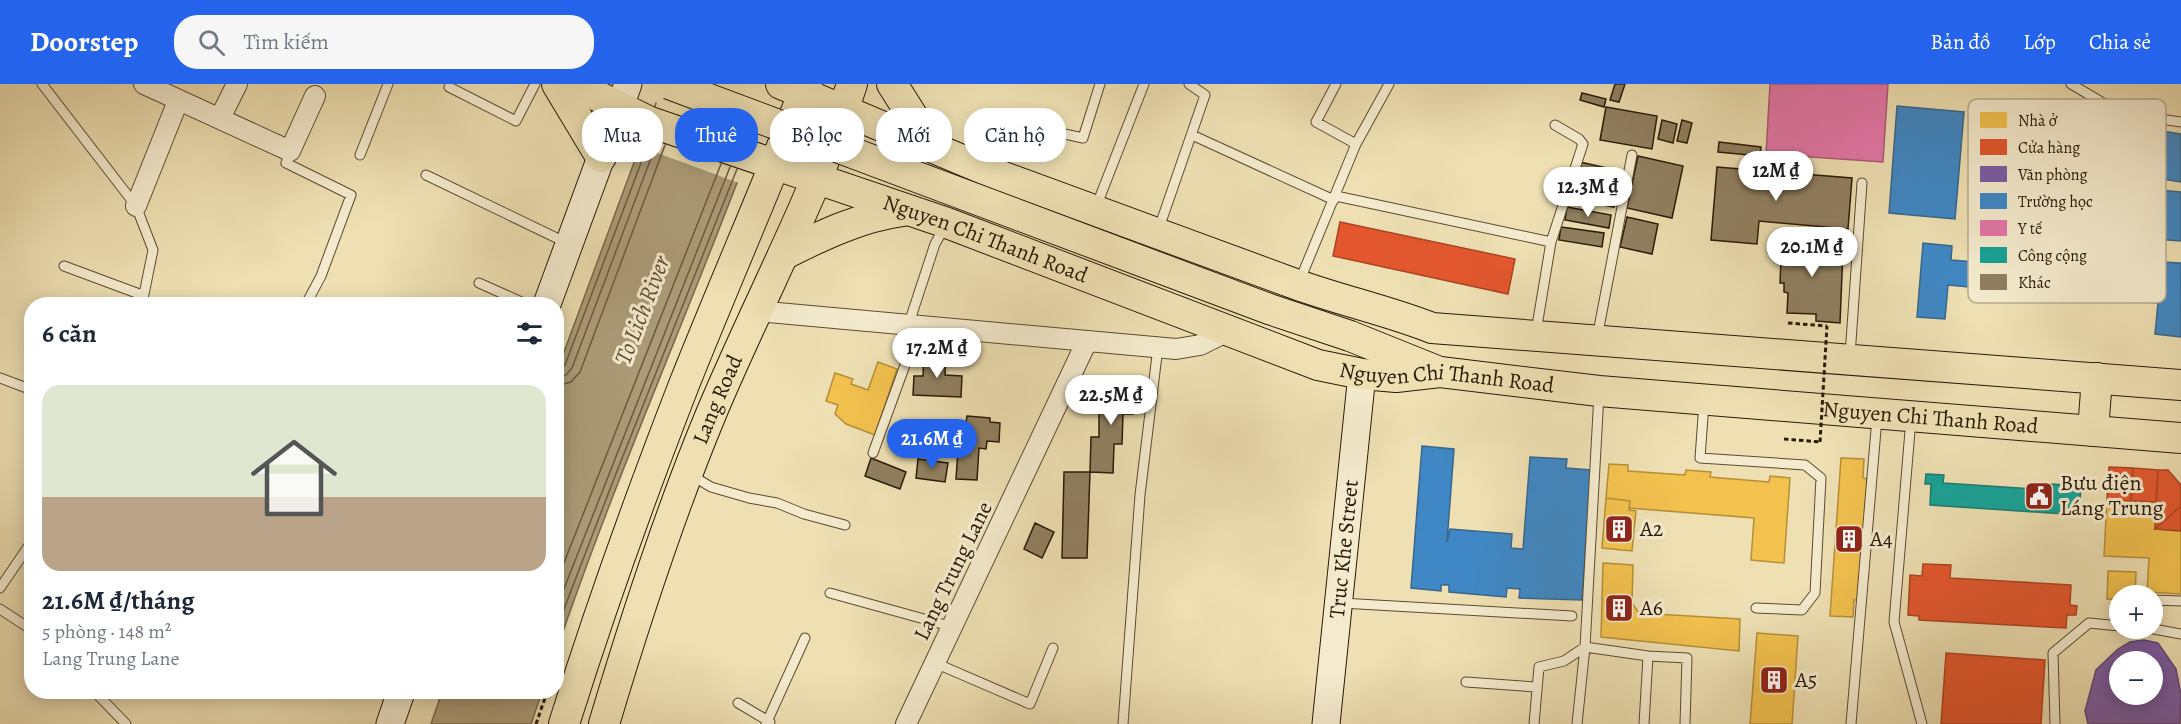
<!DOCTYPE html>
<html lang="vi">
<head>
<meta charset="utf-8">
<style>
	:root { --surface:#fff; --page:#f6f6f7; --text:#1f2937; --muted:#747a83; --line:#e0e1e3; --accent:#2563eb }
	body { margin:0; font-family:Alegreya,serif; background:var(--page); color:var(--text); height:100vh; display:flex; flex-direction:column; font-size:22px; white-space:nowrap }
	* { box-sizing:border-box; margin:0 }
	p { font-size:20px; color:var(--muted) }
	.icon { flex:none; width:33px; height:33px; fill:none; stroke:currentColor; stroke-width:2; stroke-linecap:round; stroke-linejoin:round }
	.map { position:relative; flex:1; overflow:hidden }
	.drawer { position:absolute; left:24px; top:213px; width:540px; height:402px; display:flex; flex-direction:column; background:var(--surface); border-radius:24px; box-shadow:0 3px 15px #0003 }
	.drawer>* { flex:none }
	.guide { position:absolute; left:582px; top:24px; width:570px; height:54px; display:flex; gap:12px }
	.controls { position:absolute; left:2109px; top:501px; display:grid; gap:12px }
	.controls a { display:grid; place-items:center; width:54px; height:54px; border-radius:50%; background:var(--surface); box-shadow:0 3px 15px #0003; font-size:30px }
	.price { position:absolute; translate:-50% -51px; padding:0 14px; border-radius:21px; background:#fff; color:#222; font-size:20px; line-height:39px; filter:drop-shadow(0 2px 3px #0008) }
	.price::after { content:''; position:absolute; left:50%; top:36px; width:18px; height:14px; margin-left:-9px; background:inherit; clip-path:polygon(0 0,100% 0,50% 100%) }
	.price.current { background:var(--accent); color:#fff }
	ul { padding:0; list-style:none }
	li { display:grid; align-content:center; gap:12px; height:318px; padding:0 18px }
	li+li { border-top:2px solid var(--line) }
	li span { display:grid; place-items:center; height:186px; border-radius:18px; color:#555 }
	li>.icon { margin-inline-start:auto }
	span .icon { width:108px; height:108px; fill:#fffc; stroke-width:1 }
	li b { font-size:26px }
	h2 { display:flex; justify-content:space-between; align-items:center; height:72px; padding:0 18px; font-size:26px }
	.chip { padding:0 21px; border-radius:24px; background:var(--surface); box-shadow:0 3px 15px #0003; font-size:21px; line-height:54px }
	.chip.current { background:var(--accent); color:#fff }
	header { display:flex; align-items:center; gap:36px; box-sizing:border-box; height:84px; padding:0 30px; background:var(--accent); color:#fff }
	header strong { font-size:28px }
	nav { display:flex; gap:33px; margin-inline-start:auto; font-size:21px }
	.search { width:420px; height:54px; background:var(--page); display:flex; align-items:center; gap:15px; box-sizing:border-box; padding:0 21px; border-radius:24px; color:var(--muted); font-size:22px }
	.map>svg:first-child { display:block }
</style>
</head>
<body>
<header>
<strong>Doorstep</strong>
<div class="search"><svg class="icon" aria-label="search" viewBox="0 0 24 24"><circle cx="10" cy="10" r="6"/><path d="M15 15l6 6"/></svg>Tìm kiếm</div>
<nav><a>Bản đồ</a><a>Lớp</a><a>Chia sẻ</a></nav>
</header>
<div class="map">
<svg width="2181" height="640" viewBox="0 0 2181 640">
	<rect width="100%" height="100%" fill="#eee0b3"/>
	<filter id="stains"><feTurbulence type="fractalNoise" baseFrequency=".00333" numOctaves="4"/><feColorMatrix values="0 0 0 0 .2 0 0 0 0 .09 0 0 0 0 .02 0 0 0 .5 -.17"/></filter>
	<radialGradient id="worn" r=".72"><stop offset=".6" stop-color="#630" stop-opacity="0"/><stop offset="1" stop-color="#630" stop-opacity=".3"/></radialGradient>
	<path fill="#ac9c78" stroke="#78684a" stroke-width="1.5" d="M663 0H774C706 190 622 374 557 565V287Z
		M442 608H542L531 640H431Z"/>
	<path fill="#eee0b3" d="M660 0H774L757 57 754 56 739 99 641 63 657 19 654 17Z"/>
	<path fill="#f2c14e" stroke="#b68f38" stroke-width="1.5" d="M878 278 897 285 875 351 846 340 835 330 838 321 826 317 835 289 853 295 851 300 868 306Z
		M1841 374 1864 375 1863 394 1867 395 1859 516H1854L1853 533 1830 532Z
		M1609 380 1628 381V387L1685 391 1686 386 1711 388 1710 393 1769 398 1770 392 1790 394 1784 479 1751 476 1754 434 1629 424 1630 417 1606 414Z
		M1606 414 1630 417 1629 426 1636 427 1632 467 1602 464Z
		M2107 415 2156 418 2155 445 2181 447V510L2147 508 2149 474 2104 472Z
		M1603 479 1633 481 1632 519 1639 529 1740 535 1739 567 1601 553Z
		M2108 487 2136 488 2135 512H2120V516L2107 515Z
		M1757 549 1798 552 1792 640H1750Z"/>
	<path fill="#e4572e" stroke="#ac4422" stroke-width="1.5" d="M1340 138 1515 175 1508 210 1333 172Z
		M2109 383 2133 384 2131 417 2107 415Z
		M2133 384 2158 386 2156 418 2131 417Z
		M2158 386H2168L2181 401V422L2155 445Z
		M2181 422V447L2155 445Z
		M1923 480 1951 481 1950 494 2071 501 2070 521 2077 522 2076 531H2067L2066 544 1919 536V532L1908 531 1910 491 1922 492Z
		M1946 569 2045 576 2041 640H1941Z"/>
	<path fill="#7b5ea7" stroke="#634977" stroke-width="1.5" fill-rule="evenodd" d="M2144 556 2158 559 2176 585 2181 611 2180 640H2088L2085 627 2096 586 2118 565 2130 558ZM2120 578H2152V610H2120Z"/>
	<path fill="#3f88c5" stroke="#39678c" stroke-width="1.5" d="M1897 22 1964 28 1955 135 1889 129Z
		M2131 42 2181 50V98L2124 89Z
		M2036 105 2092 109 2086 186 2160 192 2161 178 2181 179V253L2155 250 2158 219 2070 212V217L2035 214V209L1948 201 1945 235 1917 233 1923 159 1952 162 1951 176 2029 182Z
		M2159 106 2181 108V157L2155 155Z
		M1422 362 1454 365 1447 458 1450 445 1512 450 1511 464 1523 465 1530 373 1567 375 1566 384 1591 386 1582 516 1519 514 1520 505 1507 504 1506 513 1449 508V501H1441V507L1411 504Z"/>
	<path fill="#e377a8" stroke="#ac5b77" stroke-width="1.5" d="M1770 0H1888L1883 78 1766 70Z"/>
	<path fill="#17a398" stroke="#1d7a6c" stroke-width="1.5" d="M1926 390 1944 391 1943 399 2051 406V400L2081 402 2079 431 1930 421 1931 400H1925Z"/>
	<g fill="none" stroke-linecap="round" stroke-linejoin="round">
		<path stroke="#6c5a3f" stroke-width="1.5" d="M556 286 565 281 650 55
			M556 293 566 291 572 284 657 58
			M556 302 571 298 580 288 665 61
			M556 499 721 80
			M556 525 730 83
			M556 546 615 392 737 85"/>
	</g>
	<path fill="#908060" stroke="#2b1906" stroke-width="1.5" d="M1615 0H1625L1619 18 1610 16Z
		M1582 9 1606 15 1604 23 1580 16Z
		M1606 23 1657 32 1652 65 1600 56Z
		M1662 36 1677 40 1673 59 1658 55Z
		M1682 36 1692 39 1687 59 1677 57Z
		M1719 58 1761 63 1760 72 1718 68Z
		M1638 72 1683 82 1672 134 1627 124Z
		M1580 78 1616 86 1615 93 1579 84Z
		M1717 83 1852 94 1848 145 1759 137 1757 160 1711 156Z
		M1578 87 1619 96 1616 109 1575 99Z
		M1574 105 1616 112 1614 123 1572 115Z
		M1567 123 1611 131 1609 144 1565 136Z
		M1627 133 1658 140 1652 170 1620 163Z
		M1561 143 1604 149 1602 163 1559 156Z
		M1782 153 1825 155 1824 166H1843L1840 239 1816 237V230L1787 229 1788 209 1784 208V199H1780Z
		M924 268 946 270 945 291 962 292 961 313 913 311 914 292H923Z
		M1105 299 1133 300V330H1123L1122 360H1114L1113 389 1090 388 1091 353H1099V326H1105Z
		M967 332 990 334V338L1000 339 999 358 987 357 986 365 979 364 977 396 956 395 960 338H966Z
		M871 374 906 388 900 405 865 392Z
		M918 375 948 379 945 398 916 394Z
		M1064 388H1090L1087 474H1062Z
		M1035 439 1054 448 1042 474 1024 465Z"/>
	<g fill="none" stroke-linecap="round" stroke-linejoin="round">
		<g stroke="#5c4b31" stroke-width="11">
			<path id="lane" d="M42 0 136 122 153 166 142 220
				M1336 0 1316 38 1356 60
				M2071 0 2120 29 2181 38
				M449 3 516 37 535 0
				M1192 51 1334 116
				M1983 51 2111 65 2120 29
				M290 67 286 79 351 111 321 192 306 220
				M360 71 388 0
				M994 84 1009 38 1083 54 1100 0
				M426 91 567 159
				M1336 112 1551 158
				M1096 123 1144 0
				M1159 144 1205 11 1189 0
				M64 182 142 211
				M1300 196 1356 60 1389 0
				M479 199 526 220
				M909 239 935 160 944 144
				M1536 248 1551 158 1583 60 1579 55 1555 41
				M1597 254 1632 71
				M1850 272 1862 99
				M0 294 32 306
				M1704 319 1700 374 1805 381 1821 394 1815 509 1802 526 1756 524
				M1911 335 1894 538 1922 640
				M873 369 920 240
				M691 391 711 403 749 414 777 419 804 430 845 441
				M0 504 32 457
				M830 509 953 543
				M2152 516 2181 517
				M1341 519 1572 532
				M0 525 32 546
				M2148 544 2181 550
				M935 579 1030 620 1053 564
				M1466 598 1536 603
				M95 608 126 640
				M738 619 770 638
				M766 640 805 554
				M1123 640 1140 411 1158 263
				M1534 640 1539 583 1564 577 1585 563 1648 572 1687 574 1685 640
				M1577 640 1585 563 1599 310
				M1644 640 1648 572
				M1851 640 1877 334
				M2055 640 2053 569 2089 539 2120 542"/>
		</g>
		<g stroke="#5c4b31" stroke-width="22">
			<path id="street" d="M144 0 290 67 315 12
				M220 34 237 0
				M136 122 178 17
				M756 227 1176 265 1200 261 1228 247
				M906 640 1087 257"/>
		</g>
		<g stroke="#2b1906" stroke-width="29">
			<g id="secondary">
				<path d="M547 220 628 0"/>
				<path d="M390 640 401 608"/>
				<path id="s1" d="M1326 640 1362 290"/>
			</g>
		</g>
		<g stroke="#2b1906" stroke-width="32">
			<g id="primary">
				<path d="M557 0 601 73"/>
				<path id="s2" d="M573 0 650 38 947 139 1318 281 1362 290 1396 293 1440 288 1599 307 2181 354"/>
				<path d="M781 0 993 89 1298 201C1343 217 1389 227 1432 244L2181 301"/>
				<path d="M892 0 932 63"/>
				<path d="M783 171C822 151 860 133 903 127"/>
				<path d="M1350 252 1437 287"/>
				<path d="M2093 347 2097 294"/>
				<path d="M564 640C600 525 641 411 685 298 725 198 768 100 807 0"/>
				<path id="s3" d="M604 640C635 536 669 431 711 330 757 220 815 114 852 0"/>
			</g>
		</g>
		<path stroke="#2b1906" stroke-width="3" stroke-dasharray="4.5 3" stroke-linecap="butt" d="M1788 239 1827 242
			M1784 355 1820 358
			M536 640 547 608"/>
		<use href="#lane" stroke="#f4ebce" stroke-width="9"/>
		<use href="#street" stroke="#f4ebce" stroke-width="20"/>
		<use href="#secondary" stroke="#f4ebce" stroke-width="27"/>
		<use href="#primary" stroke="#eee0b3" stroke-width="30"/>
		<g stroke="#2b1906" stroke-width="32" stroke-linecap="butt">
			<path id="primary-bridge" d="M669 0 1269 225 1350 252"/>
		</g>
		<path stroke="#2b1906" stroke-width="3" stroke-dasharray="4.5 3" stroke-linecap="butt" d="M1820 358 1827 242"/>
		<use href="#primary-bridge" stroke="#eee0b3" stroke-width="30"/>
	</g>
	<defs>
		<g id="civic-square" transform="scale(1.5)"><rect x="-9" y="-9" width="18" height="18" rx="4" fill="#8f2418" stroke="#f4ebce"/><path d="M-.6-6.5H3V-4.5H.6V-3L4-1V1h2V6H-6V1h2V-1L-.6-3ZM-1.2 2.5V6h2.4V2.5Z" fill="#fff"/></g>
		<g id="building-square" transform="scale(1.5)"><rect x="-9" y="-9" width="18" height="18" rx="4" fill="#8f2418" stroke="#f4ebce"/><path d="M-4-6H4V6H1V3H-1V6H-4ZM-2.5-4.3h1.7v1.8h-1.7ZM.8-4.3h1.7v1.8H.8ZM-2.5-1h1.7V.8h-1.7ZM.8-1h1.7V.8H.8Z" fill="#fff"/></g>
	</defs>
	<g fill-rule="evenodd">
		<use href="#civic-square" x="2039" y="412"/>
		<use href="#building-square" x="1619" y="445"/>
		<use href="#building-square" x="1849" y="455"/>
		<use href="#building-square" x="1619" y="524"/>
		<use href="#building-square" x="1774" y="596"/>
	</g>
	<g text-anchor="middle" dominant-baseline="central" stroke-width="6" stroke-linejoin="round" paint-order="stroke">
		<g font-size="22" fill="#2b1906" stroke="#f4ebce">
			<text stroke="none"><textPath href="#s2" startOffset="441">Nguyen Chi Thanh Road</textPath></text>
			<text stroke="none"><textPath href="#s2" startOffset="927">Nguyen Chi Thanh Road</textPath></text>
			<text stroke="none"><textPath href="#s3" startOffset="344">Lang Road</textPath></text>
			<text stroke="none"><textPath href="#s2" startOffset="1413">Nguyen Chi Thanh Road</textPath></text>
			<text stroke="none"><textPath href="#s1" startOffset="176">Truc Khe Street</textPath></text>
			<text transform="translate(953 487) rotate(-64)">Lang Trung Lane</text>
		</g>
		<g font-size="22" fill="#2b1906" stroke="#f4ebce" text-anchor="start">
			<text x="2060" y="399">Bưu điện<tspan x="2060" dy="25">Láng Trung</tspan></text>
			<text x="1640" y="445">A2</text>
			<text x="1870" y="455">A4</text>
			<text x="1640" y="524">A6</text>
			<text x="1795" y="596">A5</text>
		</g>
		<g font-size="24" font-style="italic" fill="#5f4d34" stroke="#f4ebce">
			<text transform="translate(642 226) rotate(-69)">To Lich River</text>
		</g>
	</g>
	<rect x="1968" y="15" width="198" height="204" rx="9" fill="#f4ebce" stroke="#b8ac92" stroke-width="1.5"/>
	<rect x="1980" y="28" width="27" height="16" fill="#f2c14e"/>
	<rect x="1980" y="55" width="27" height="16" fill="#e4572e"/>
	<rect x="1980" y="82" width="27" height="16" fill="#7b5ea7"/>
	<rect x="1980" y="109" width="27" height="16" fill="#3f88c5"/>
	<rect x="1980" y="136" width="27" height="16" fill="#e377a8"/>
	<rect x="1980" y="163" width="27" height="16" fill="#17a398"/>
	<rect x="1980" y="190" width="27" height="16" fill="#908060"/>
	<g font-size="16" fill="#2b1906">
		<text x="2018" y="42">Nhà ở</text>
		<text x="2018" y="69">Cửa hàng</text>
		<text x="2018" y="96">Văn phòng</text>
		<text x="2018" y="123">Trường học</text>
		<text x="2018" y="150">Y tế</text>
		<text x="2018" y="177">Công cộng</text>
		<text x="2018" y="204">Khác</text>
	</g>
	<rect width="100%" height="100%" filter="url(#stains)"/>
	<rect width="100%" height="100%" fill="url(#worn)"/>
</svg>
<div class="controls">
<a>+</a>
<a>−</a>
</div>
<b class="price" style="left:1776px;top:118px">12M ₫</b>
<b class="price" style="left:1588px;top:134px">12.3M ₫</b>
<b class="price" style="left:1812px;top:194px">20.1M ₫</b>
<b class="price" style="left:937px;top:295px">17.2M ₫</b>
<b class="price" style="left:1111px;top:342px">22.5M ₫</b>
<b class="price current" style="left:932px;top:386px">21.6M ₫</b>
<div class="guide">
<a class="chip">Mua</a>
<a class="chip current">Thuê</a>
<a class="chip">Bộ lọc</a>
<a class="chip">Mới</a>
<a class="chip">Căn hộ</a>
</div>
<section class="drawer">
<h2>6 căn<svg class="icon" aria-label="filters" viewBox="0 0 24 24"><path d="M4 7h16M4 17h16"/><circle cx="9" cy="7" r="2"/><circle cx="15" cy="17" r="2"/></svg></h2>
<ul>
<li><span style="background:linear-gradient(#dfe7d0 60%,#b9a48a 0)"><svg class="icon" aria-label="home" viewBox="0 0 24 24"><path d="M3 11l9-7 9 7M6 9v11h12V9"/></svg></span><div><b>21.6M ₫/tháng</b><p>5 phòng · 148 m²</p><p>Lang Trung Lane</p></div></li>
</ul>
</section>
</div>
</body>
</html>
